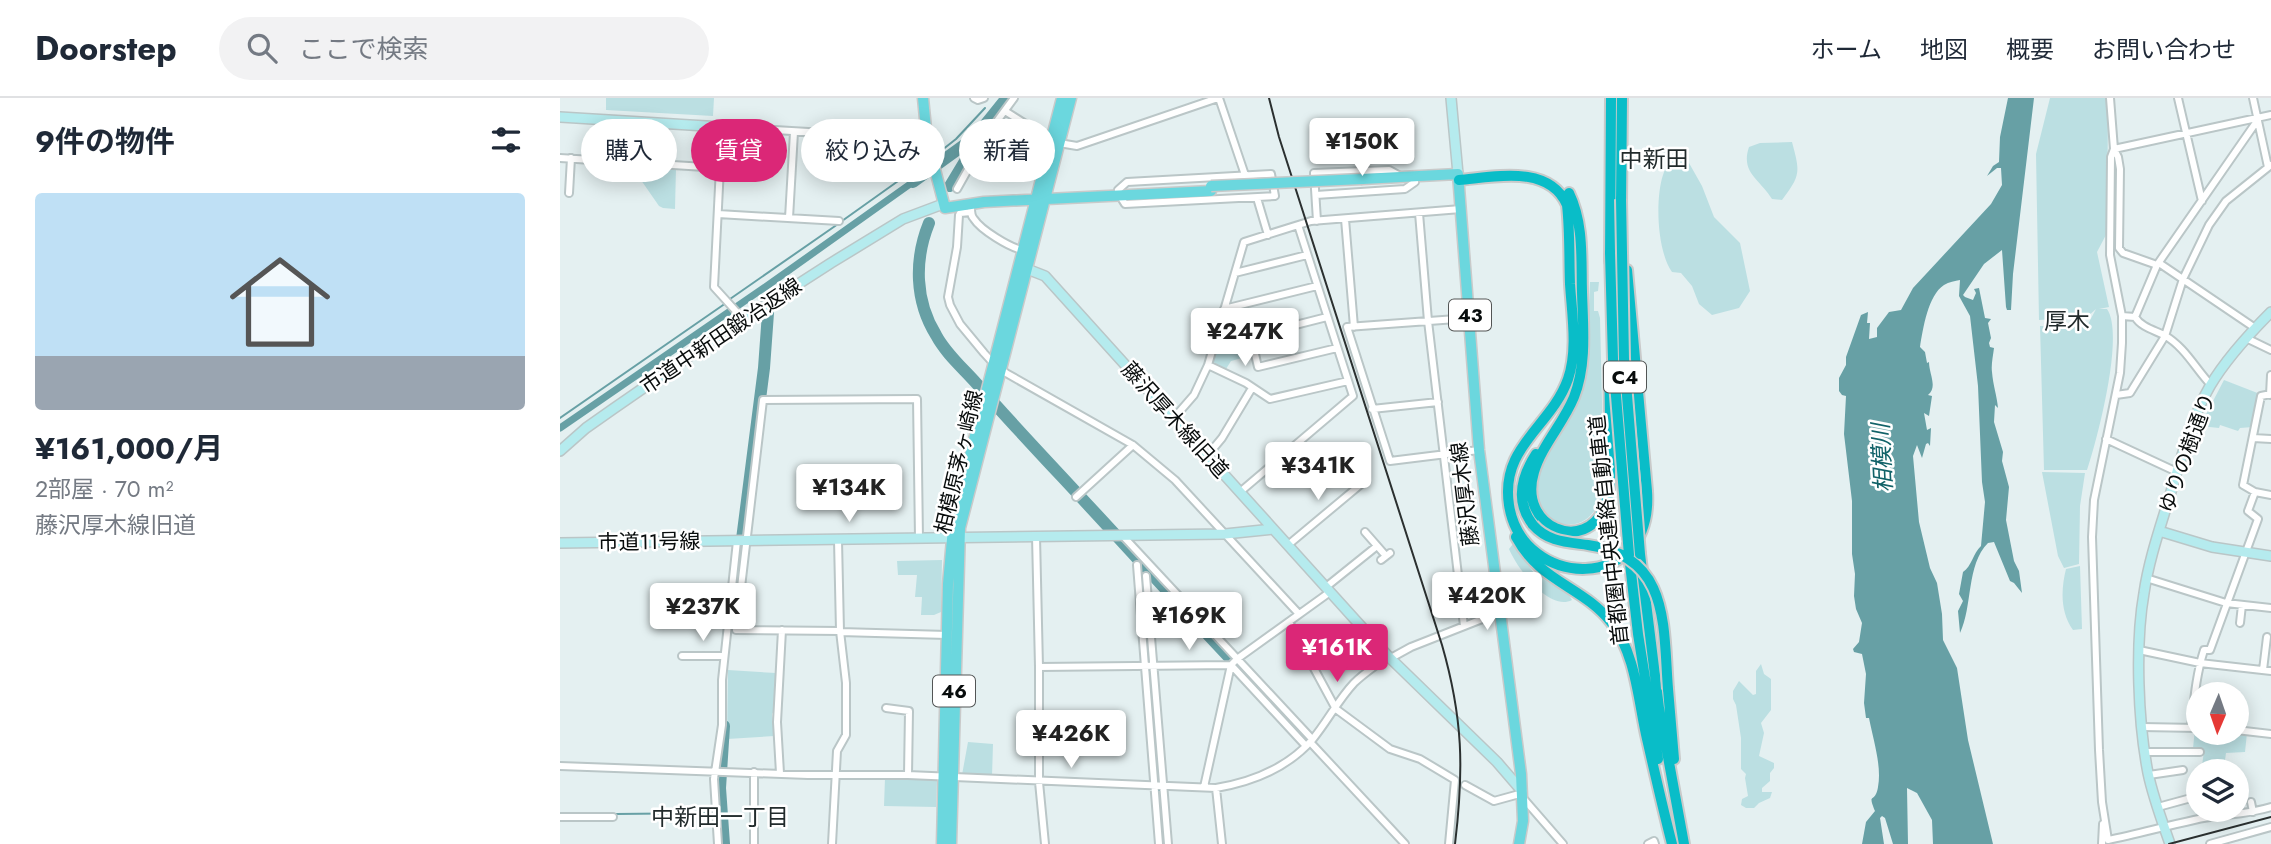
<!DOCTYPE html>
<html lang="ja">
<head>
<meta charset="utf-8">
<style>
	:root { --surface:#fff; --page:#f2f2f3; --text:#1f2937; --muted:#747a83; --line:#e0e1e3; --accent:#db2777 }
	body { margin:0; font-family:Jost,"Noto Sans JP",sans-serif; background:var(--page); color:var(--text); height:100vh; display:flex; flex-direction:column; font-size:26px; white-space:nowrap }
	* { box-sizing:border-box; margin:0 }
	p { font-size:23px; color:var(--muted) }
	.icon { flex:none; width:38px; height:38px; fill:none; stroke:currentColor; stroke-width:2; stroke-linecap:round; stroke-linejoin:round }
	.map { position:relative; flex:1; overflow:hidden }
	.details { display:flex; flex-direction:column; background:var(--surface); width:560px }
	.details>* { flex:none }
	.guide { position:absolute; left:21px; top:21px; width:665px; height:63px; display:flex; gap:14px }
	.needle { width:46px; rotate:182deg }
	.buttons { position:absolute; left:1626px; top:584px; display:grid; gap:14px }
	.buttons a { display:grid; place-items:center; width:63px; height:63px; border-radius:50%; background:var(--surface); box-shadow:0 4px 18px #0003; font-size:35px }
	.price { position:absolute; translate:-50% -60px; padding:0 16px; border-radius:7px; background:#fff; color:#222; font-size:23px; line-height:46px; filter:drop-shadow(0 2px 4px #0008) }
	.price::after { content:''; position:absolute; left:50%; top:42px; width:21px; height:16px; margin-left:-10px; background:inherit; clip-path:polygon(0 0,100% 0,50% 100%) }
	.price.current { background:var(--accent); color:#fff }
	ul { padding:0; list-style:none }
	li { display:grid; align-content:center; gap:14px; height:371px; padding:0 35px }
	li span { display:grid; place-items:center; height:217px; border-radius:7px; color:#555 }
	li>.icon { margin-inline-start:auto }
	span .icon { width:126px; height:126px; fill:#fffc; stroke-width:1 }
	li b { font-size:30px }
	h2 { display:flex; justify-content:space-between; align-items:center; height:84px; padding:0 35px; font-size:30px }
	.tag { padding:0 24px; border-radius:32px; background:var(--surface); box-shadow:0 4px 18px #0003; font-size:24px; line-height:63px }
	.tag.current { background:var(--accent); color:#fff }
	header { display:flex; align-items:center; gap:42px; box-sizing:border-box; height:98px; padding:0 35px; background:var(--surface); border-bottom:2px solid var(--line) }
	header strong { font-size:33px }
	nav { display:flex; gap:38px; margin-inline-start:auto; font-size:24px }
	.search { width:490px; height:63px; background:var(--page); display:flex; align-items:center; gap:18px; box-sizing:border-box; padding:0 24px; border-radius:38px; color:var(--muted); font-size:26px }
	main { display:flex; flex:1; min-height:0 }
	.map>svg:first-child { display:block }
</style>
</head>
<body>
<header>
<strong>Doorstep</strong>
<div class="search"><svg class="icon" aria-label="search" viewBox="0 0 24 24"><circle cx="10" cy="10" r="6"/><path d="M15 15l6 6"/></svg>ここで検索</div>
<nav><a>ホーム</a><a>地図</a><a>概要</a><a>お問い合わせ</a></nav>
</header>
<main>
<section class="details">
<h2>9件の物件<svg class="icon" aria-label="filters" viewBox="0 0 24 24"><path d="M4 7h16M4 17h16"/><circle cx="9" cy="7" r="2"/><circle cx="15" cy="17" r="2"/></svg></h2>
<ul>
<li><span style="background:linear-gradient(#bfe0f5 75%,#9aa5b1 0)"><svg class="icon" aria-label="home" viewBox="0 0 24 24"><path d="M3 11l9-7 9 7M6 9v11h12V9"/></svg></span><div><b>¥161,000/月</b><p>2部屋 · 70 m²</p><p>藤沢厚木線旧道</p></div></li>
</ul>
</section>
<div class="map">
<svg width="1711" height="746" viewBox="0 0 1711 746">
	<rect width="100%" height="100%" fill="#e4f0f1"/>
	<path fill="#bbdfe2" d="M46 0H154L153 18 46 12Z
		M1490 0H1547L1548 10 1547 135 1537 154 1549 209 1539 211H1547C1565 237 1537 342 1527 372H1484L1480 228H1527L1536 211 1527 219 1479 222 1476 56Z
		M1232 44C1240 74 1241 77 1222 102L1212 101C1201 82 1180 75 1189 49L1200 45Z
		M1113 57 1129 65 1142 88 1154 119 1180 145 1190 193 1179 210 1152 217 1139 206 1132 188 1121 175 1112 174C1097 153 1095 101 1103 77 1105 70 1110 63 1113 57Z
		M76 68 116 70 115 111 103 110 99 108 74 72Z
		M1030 184H1039L1038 193 1034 194V213H1038L1040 220 1044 388C1041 408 1028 430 1004 426 997 425 989 422 984 416 976 405 976 391 977 378L1027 254Z
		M690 243 693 257 671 263 666 271 653 264 658 250Z
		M1664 282 1700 296 1693 329 1680 330 1678 333 1660 327 1659 330 1640 328Z
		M1482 374 1525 375 1520 408 1519 466 1504 470 1498 458Z
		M953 446 974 475 1009 497 1012 502C989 514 957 470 949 451Z
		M382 462 381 514 374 517H361L362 499H355L357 477H338L337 463Z
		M1520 468 1522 531 1513 532C1500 514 1501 491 1506 471Z
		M1201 566 1204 576 1211 581V612L1201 625 1204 635 1199 658 1214 665V670L1210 675V683L1202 690V694H1212L1210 700 1199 705 1194 710H1186L1181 707 1182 701 1188 698 1185 680 1186 676 1181 671V640L1176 607 1173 601V593L1179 583 1193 597 1196 596V573Z
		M168 572 216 575 214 613 212 616 214 638 167 641Z
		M1638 630V635H1687L1685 654 1666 655 1664 669 1642 668 1644 653 1633 650 1635 631Z
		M408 644 433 646 432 678 402 677Z
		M325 680 377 682 376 709 324 708Z"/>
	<path fill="#67a0a5" d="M439 0H451L418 48 406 41Z
		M1448 0H1474L1453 176 1451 212H1447L1446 209 1442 152 1424 166 1403 197 1405 199 1413 202 1416 195 1414 191 1419 190 1425 220 1431 221 1428 225 1431 240 1429 245 1430 249 1434 250C1433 258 1431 267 1432 274 1433 287 1437 298 1438 310L1435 307 1434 324 1443 354 1442 363 1449 389 1446 422 1454 463 1459 473 1462 495 1454 485 1450 483 1434 444 1428 445C1406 467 1413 508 1400 535L1398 513 1403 503 1399 496 1403 474C1412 468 1413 455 1421 448L1425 404 1422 384 1418 288 1410 218 1399 198 1400 182C1395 183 1389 184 1384 187 1368 197 1363 231 1360 249L1365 254 1367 265 1369 264C1369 276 1378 289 1368 297L1372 298 1369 318 1364 315 1367 332 1371 330 1370 348 1368 345 1366 346 1362 360 1357 347 1353 358 1359 424 1370 470 1377 485 1382 516 1383 542 1397 570 1408 642 1433 746H1373L1372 722 1357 695 1347 690 1348 746H1333L1325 720 1322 718 1320 720 1324 746H1302L1306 724 1315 713C1307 693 1315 707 1318 689 1322 668 1313 641 1309 620H1306L1304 605 1306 576 1302 556 1294 554 1293 551 1299 544 1302 525 1296 511 1294 498 1295 476 1292 456V403L1284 336 1286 298 1282 297 1279 293V280L1286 267V259L1301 217 1308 214 1307 225H1310L1309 241 1317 239V230L1329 214 1341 212 1353 190 1431 106 1442 87 1441 70H1437L1427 78 1433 68 1439 64 1440 39Z"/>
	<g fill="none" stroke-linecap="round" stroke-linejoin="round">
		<path stroke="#67a0a5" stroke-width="2" d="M377 56 396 41 425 10
			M282 123 362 66
			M170 201 278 126
			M0 320 166 205
			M580 462 598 686
			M599 691 604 746
			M56 716 152 715"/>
		<path stroke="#67a0a5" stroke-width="7" d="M0 330 211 185 353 84"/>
		<path stroke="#67a0a5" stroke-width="12" d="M353 84 411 42 421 36
			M390 88 422 35
			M369 125C354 162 355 203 376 237 386 256 403 270 417 286 445 318 474 349 503 380 584 467 663 555 746 640
			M172 519 204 270 208 215
			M164 628 160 690 164 746"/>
		<g stroke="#bac6c7" stroke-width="10">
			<path id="street" d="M414 0 418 2 424 0
				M659 0 685 77
				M1550 0 1554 51 1558 59 1560 71 1559 150 1563 155 1597 167
				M1618 0 1642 103
				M1693 0 1708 69
				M445 13 491 42
				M499 45 517 48 658 0
				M1554 51 1551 59 1550 157 1562 218V245L1560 275 1534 402 1532 439 1539 652 1542 704 1548 742C1577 736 1606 728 1634 722 1660 716 1686 717 1711 709
				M1554 51 1711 17
				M0 60 161 70
				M65 63 68 23
				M397 91 429 34 454 0
				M558 92 567 84 711 76 715 98 565 106 560 98
				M9 95 11 60
				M756 97 845 91 855 84
				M697 100 708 137
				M411 110C411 115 411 118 414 121 421 132 449 149 462 152
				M411 114 400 115 399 117 397 149 388 199 390 207 400 226 424 255 434 266 446 275 573 347 615 382 739 516
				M859 115 868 223 904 528
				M158 116 279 123
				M229 120 234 34
				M785 121 794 229
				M757 123 754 75 829 72 840 78
				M1599 165 1695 230
				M675 175 747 157
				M664 211 757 188
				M1562 218 1575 219C1581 229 1594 232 1604 237 1625 249 1635 270 1651 287
				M1575 219 1597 167 1697 23
				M910 220 787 229 830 363 919 352
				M183 221 154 189 162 29 367 41
				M691 239 698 269 777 250
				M1686 240 1711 252
				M653 248 767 219
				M648 267 686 285 710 301 788 283
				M1711 296 1701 298 1683 387 1695 394 1711 397
				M1556 297 1570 295 1605 238 1623 181 1649 127 1666 103 1711 67
				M1710 297 1711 277
				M812 311 878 304
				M614 320 634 297 648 267 684 144 751 123 901 111
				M1693 340 1711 341
				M1546 341 1617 374
				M647 358 662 340 692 290
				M680 394 793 298 738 127
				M516 399 573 347
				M805 434 826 458
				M476 438 479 569V684L485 746
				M563 438 752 641
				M728 447 806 382
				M821 462 830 455
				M577 467 599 746
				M586 478 608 746
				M1586 480 1666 505 1711 510
				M766 489 817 448
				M729 524 776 611 830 651 860 661 895 682 889 746
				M1680 525 1682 507
				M280 533 176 532 203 302 357 301 359 440
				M280 534 387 537
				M1579 552 1640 565 1711 573
				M122 558H164
				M831 560 851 549 940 514
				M671 567 746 648
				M479 569 671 567 677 561 770 494
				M1703 572 1707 539
				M326 610 349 613 348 677
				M1582 629 1638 630
				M1631 629C1634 603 1636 577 1644 552H1650L1698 421 1688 413 1695 394
				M1676 632 1711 636
				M750 644 845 746
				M1585 654H1640
				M0 668 248 677H348L656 690C692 684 727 670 752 642 767 624 778 602 794 585 804 575 817 567 828 558
				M220 675 217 624 222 532
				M1589 677 1623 672
				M905 687 934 703 963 695
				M644 689 671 567
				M656 690 662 746
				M963 700 1003 746
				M1691 704 1693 714
				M1598 709 1631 700 1638 701
				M0 719H53
				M158 746 154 681 162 627V582L177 443
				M194 746V674
				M272 746 277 653 286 637V585L280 533 278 442
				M1088 746 1094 743 1095 746
				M1542 746 1543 726
				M1650 746 1711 729"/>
		</g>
		<g stroke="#bac6c7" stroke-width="12">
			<path id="secondary" d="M891 0 898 76
				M0 19 162 29
				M467 171 485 178 799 526 828 558 937 664 962 693
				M0 353 26 330 53 311 173 228 271 165 343 121 383 106
				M1599 433 1652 449 1711 458
				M0 445 665 436 713 431
				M1610 746C1602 723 1593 699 1588 675 1578 624 1575 546 1584 495 1589 461 1600 430 1610 397 1621 361 1631 321 1650 288 1666 261 1689 236 1711 214"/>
		</g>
		<g stroke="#c9caca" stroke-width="13">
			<path id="primary" d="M363 0 367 41 385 110 424 104 651 93
				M802 81 898 76 919 352 961 676 963 723 959 746
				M382 746 388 486 394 419 502 0
				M391 746 400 430 511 0"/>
		</g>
		<g stroke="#c9caca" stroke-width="14">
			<path id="highway" d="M899 82C934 79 989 66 1007 107 1010 133 1009 160 1010 186 1012 217 1018 252 1008 281 991 329 940 348 949 407 962 492 1094 497 1087 393L1067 172
				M1009 95C1024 126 1021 161 1022 194 1023 229 1027 266 1014 299 1003 326 982 347 974 374 957 430 1026 457 1045 408 1052 390 1050 369 1050 350 1050 323 1050 297 1049 270
				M1061 107 1062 0
				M1050 163 1051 0
				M973 427C955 404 961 379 976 356
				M956 439C980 484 1022 488 1051 524 1076 556 1078 602 1087 641 1095 676 1103 711 1112 746
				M1080 456 1099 610 1124 746
				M1069 457 1078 536 1098 661
				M1108 591 1114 661"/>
		</g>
		<use href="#street" stroke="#fff" stroke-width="6"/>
		<use href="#secondary" stroke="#b5ebee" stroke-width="9"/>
		<use href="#primary" stroke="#6bd7de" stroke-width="10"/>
		<use href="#highway" stroke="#09bdc8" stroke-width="10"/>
		<path stroke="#2b3030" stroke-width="2" d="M709 0 719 39 882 547C903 620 904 671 895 746
			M1609 746 1711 719"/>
		<g stroke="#c9caca" stroke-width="13" stroke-linecap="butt">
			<path id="primary-bridge" d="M651 88 802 81"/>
		</g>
		<g stroke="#c9caca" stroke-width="14" stroke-linecap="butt">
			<path id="highway-bridge" d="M1061 101 1064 261 1080 456
				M1050 155 1053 261 1069 457
				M973 427C988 444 1007 444 1028 447 1110 458 1103 527 1108 591"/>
		</g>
		<use href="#primary-bridge" stroke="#6bd7de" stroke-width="10"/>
		<use href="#highway-bridge" stroke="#09bdc8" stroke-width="10"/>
	</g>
	<g text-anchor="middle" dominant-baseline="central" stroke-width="5" stroke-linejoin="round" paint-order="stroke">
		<g fill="#fff" stroke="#525555" stroke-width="2">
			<rect x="889" y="201.5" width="42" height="31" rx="5"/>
			<rect x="1044" y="263.5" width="42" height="31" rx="5"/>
			<rect x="373" y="577.5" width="42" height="31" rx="5"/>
		</g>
		<g font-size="19" font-weight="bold" fill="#080c0c">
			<text x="910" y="217">43</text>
			<text x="1065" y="279">C4</text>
			<text x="394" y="593">46</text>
		</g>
		<g font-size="21" fill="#080c0c" stroke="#fff">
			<text transform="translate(161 238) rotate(-34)">市道中新田鍛冶返線</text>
			<text transform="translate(615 322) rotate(48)">藤沢厚木線旧道</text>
			<text transform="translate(1627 355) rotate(-70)">ゆりの樹通り</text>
			<text transform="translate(399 364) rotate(-77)">相模原茅ヶ崎線</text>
			<text transform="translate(905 396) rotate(-97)">藤沢厚木線</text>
			<text transform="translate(1049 432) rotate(-96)">首都圏中央連絡自動車道</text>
			<text transform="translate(89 444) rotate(-1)">市道11号線</text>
		</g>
		<g font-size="23" fill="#222b2c" stroke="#fff">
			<text x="1094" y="61">中新田</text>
			<text x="1507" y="223">厚木</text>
			<text x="160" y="719">中新田一丁目</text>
		</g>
		<g font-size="23" font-style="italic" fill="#116268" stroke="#fff">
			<text transform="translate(1322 360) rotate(-93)">相模川</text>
		</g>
	</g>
</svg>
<div class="buttons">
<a><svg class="needle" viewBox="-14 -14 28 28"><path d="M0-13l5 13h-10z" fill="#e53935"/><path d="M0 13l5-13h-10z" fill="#747a83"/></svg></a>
<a><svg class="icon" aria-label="layers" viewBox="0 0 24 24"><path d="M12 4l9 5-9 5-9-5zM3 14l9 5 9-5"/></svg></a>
</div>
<b class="price" style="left:802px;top:80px">¥150K</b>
<b class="price" style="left:685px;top:270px">¥247K</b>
<b class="price" style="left:758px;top:404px">¥341K</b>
<b class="price" style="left:289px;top:426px">¥134K</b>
<b class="price" style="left:927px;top:534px">¥420K</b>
<b class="price" style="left:143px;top:545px">¥237K</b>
<b class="price" style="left:629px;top:554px">¥169K</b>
<b class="price current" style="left:777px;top:586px">¥161K</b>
<b class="price" style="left:511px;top:672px">¥426K</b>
<div class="guide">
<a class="tag">購入</a>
<a class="tag current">賃貸</a>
<a class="tag">絞り込み</a>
<a class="tag">新着</a>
</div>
</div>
</main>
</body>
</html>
